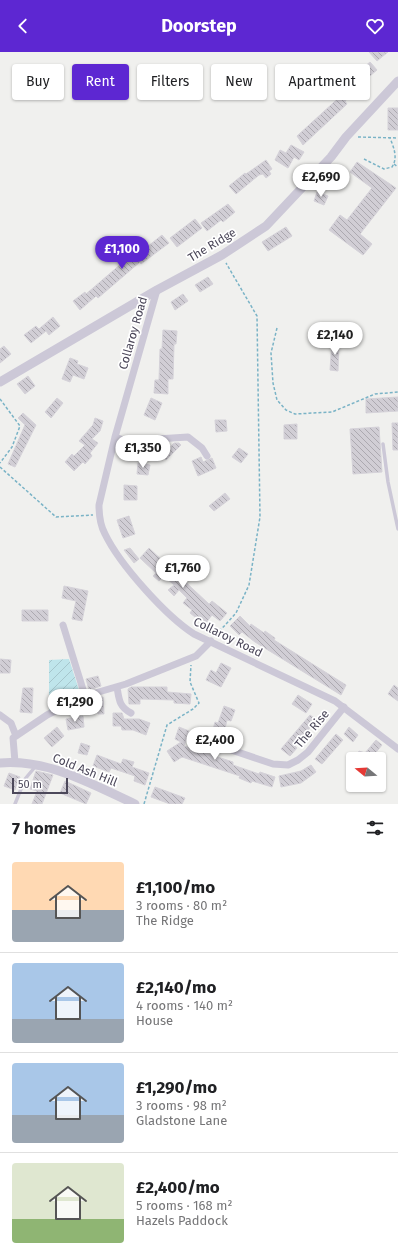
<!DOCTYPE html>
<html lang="en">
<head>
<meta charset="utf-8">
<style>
	:root { --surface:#fff; --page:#f6f6f6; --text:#202124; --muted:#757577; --line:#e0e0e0; --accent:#5d27d2 }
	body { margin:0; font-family:"Fira Sans",sans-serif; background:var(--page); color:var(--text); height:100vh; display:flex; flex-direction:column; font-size:15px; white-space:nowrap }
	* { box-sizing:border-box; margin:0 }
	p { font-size:13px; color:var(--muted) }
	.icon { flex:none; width:22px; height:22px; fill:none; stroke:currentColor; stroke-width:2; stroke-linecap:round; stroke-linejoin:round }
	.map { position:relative; height:752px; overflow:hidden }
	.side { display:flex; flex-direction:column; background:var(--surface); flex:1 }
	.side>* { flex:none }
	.top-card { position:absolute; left:12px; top:12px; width:374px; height:36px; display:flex; gap:8px }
	.needle { width:26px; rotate:288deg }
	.fabs { position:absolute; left:346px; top:700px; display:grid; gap:8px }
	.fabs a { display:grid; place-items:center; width:40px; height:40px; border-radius:4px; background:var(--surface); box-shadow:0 1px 3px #0004; font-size:20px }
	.scale { position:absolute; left:12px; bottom:10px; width:56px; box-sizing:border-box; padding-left:4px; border:2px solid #4c485a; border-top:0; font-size:11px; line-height:14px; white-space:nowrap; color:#4c485a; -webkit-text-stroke:3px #fff; paint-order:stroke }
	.price { position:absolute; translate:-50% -34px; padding:0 9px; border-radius:14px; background:#fff; color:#222; font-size:13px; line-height:26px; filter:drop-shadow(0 1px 2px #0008) }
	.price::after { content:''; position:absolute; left:50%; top:24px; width:12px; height:9px; margin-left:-6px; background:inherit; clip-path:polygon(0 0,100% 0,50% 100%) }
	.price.selected { background:var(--accent); color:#fff }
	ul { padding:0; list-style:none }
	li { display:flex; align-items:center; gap:12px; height:100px; padding:0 12px }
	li+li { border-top:1px solid var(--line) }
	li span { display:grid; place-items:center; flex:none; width:112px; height:80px; border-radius:4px; color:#555 }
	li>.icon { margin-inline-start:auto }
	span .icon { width:48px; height:48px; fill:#fffc; stroke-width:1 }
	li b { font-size:17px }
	h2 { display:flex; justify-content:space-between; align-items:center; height:48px; padding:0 12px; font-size:17px }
	.pill { padding:0 14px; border-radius:4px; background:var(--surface); box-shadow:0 1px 3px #0004; font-size:14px; line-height:36px }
	.pill.selected { background:var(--accent); color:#fff }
	header { display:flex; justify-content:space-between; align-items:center; height:52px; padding:0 12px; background:var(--accent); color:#fff; font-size:18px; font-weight:700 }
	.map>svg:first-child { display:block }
</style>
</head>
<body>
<header><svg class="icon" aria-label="back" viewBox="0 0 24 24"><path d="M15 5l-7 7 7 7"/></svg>Doorstep<svg class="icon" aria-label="heart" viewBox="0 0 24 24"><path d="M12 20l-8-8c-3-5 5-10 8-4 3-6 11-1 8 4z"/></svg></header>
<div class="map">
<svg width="398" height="752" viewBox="0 0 398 752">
	<defs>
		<pattern id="garden-furrows" width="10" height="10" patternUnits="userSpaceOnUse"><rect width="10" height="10" fill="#bfe5eb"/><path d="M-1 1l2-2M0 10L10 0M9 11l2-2" fill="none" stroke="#a6c6cc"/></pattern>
		<pattern id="building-back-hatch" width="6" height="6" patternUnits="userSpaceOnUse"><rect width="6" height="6" fill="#d1ced5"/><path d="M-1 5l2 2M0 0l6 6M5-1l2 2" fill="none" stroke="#aca9b0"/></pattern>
	</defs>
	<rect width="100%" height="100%" fill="#f0f0ee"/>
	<path fill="url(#garden-furrows)" d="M69 607 81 644 49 658V608Z"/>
	<path fill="url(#building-back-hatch)" stroke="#d5d2d9" d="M369 0H388L377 9Z
		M370 10 377 18 358 34 360 36 345 49 347 52 303 93 297 84 344 41 342 38 360 22 358 20Z
		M388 56H398V78H388Z
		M291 93 304 100 299 108 294 105 288 116 275 108 280 98 286 101Z
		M266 108 272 117 269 119 271 122 266 126 263 122 259 123 236 142 229 134 245 121 246 122Z
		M357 110 396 136 360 182 372 192 363 203 329 178 340 163 347 168 372 136 350 120Z
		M317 140 328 144 324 153 314 149Z
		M228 152 235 160 223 170 221 168 207 179 201 171Z
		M195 167 202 176 177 195 170 186Z
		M286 175 292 184 268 199 262 190Z
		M162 183 169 191 141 212 140 210 98 246 96 244 80 258 73 249 85 240 86 242 136 199 134 196 143 189 147 195Z
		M208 225 213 232 200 240 195 233Z
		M183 242 188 249 175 258 171 250Z
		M53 265 60 274 49 283 46 279 31 291 24 283 36 274 39 277Z
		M163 278 177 279 176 292H174L173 327H168V342L154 341 155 328H159L160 297H162Z
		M332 289H339L338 319 330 318Z
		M4 294 11 302 0 311V297Z
		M70 306 78 309 77 312 88 316 84 327 73 323 70 330 62 327Z
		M28 324 35 334 25 342 17 332Z
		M398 345V359L366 361V347Z
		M57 346 63 351 51 366 45 360Z
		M151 346 162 351 155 368 144 363Z
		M23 361 36 373 15 415 8 412 25 373 18 366Z
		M95 366 103 369 100 379 92 387 98 391 90 401 92 404 85 412 83 410 74 419 65 410 72 402 74 404 85 393 79 389 93 373Z
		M215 368H226L227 379 216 380Z
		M392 371H398V398H393Z
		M297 372V387H284V373Z
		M379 375 382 420 353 422 350 377Z
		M174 391H179L181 393 166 408 156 399 162 393 167 398Z
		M239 396 248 402 241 411 232 405Z
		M201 405 203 410 212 406 216 416 198 424 192 409Z
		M138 411 150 413 148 423 137 422Z
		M124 433 137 434V448H124Z
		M225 441 230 447 214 459 209 454Z
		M129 464 135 482 123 486 117 468Z
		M130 496 139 507 134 511 124 498Z
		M149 496 209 552 212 549 227 561 220 569 212 563 205 572 196 564 195 565 190 561 192 558 183 551 187 546 179 538 174 544 168 538 174 533 164 524 159 529 153 524 156 521 140 506Z
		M64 534 88 539 82 569 72 567 76 549 62 546Z
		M22 558H48V569H22Z
		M240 564 250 574 251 572 264 581 265 579 275 586 274 588 346 633 341 643 255 590 242 580 239 583 230 574Z
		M0 607 11 608 10 621H0Z
		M221 611 231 616 221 635 206 628 211 618 216 621Z
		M98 624 101 634 89 638 86 627Z
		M394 633 398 636V649L388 642Z
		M131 635H167V640L191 642 190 652 174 651V648L140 647V652H129L128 637Z
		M23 636H33L32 661 20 660Z
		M298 643 312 652 306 661 292 652Z
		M103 645 104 662H98L97 646Z
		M224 654 235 658 231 669 227 668 223 685 212 682 215 670 218 671Z
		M113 661H122L124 667H139L150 671 146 683 133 678H122L121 674H113Z
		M310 663 317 668 296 691 295 694 297 696 290 704 281 697Z
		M83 664 84 675 68 678 66 667Z
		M57 675 64 684 52 695 44 686Z
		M179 675 189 679 184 694 233 710V713L259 722 260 720 275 725 272 735 252 729 251 731 239 726 240 724 182 705 174 710 167 699 181 690 175 687Z
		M349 675 358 683 353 690 344 682Z
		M336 682 343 688 322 712 315 707Z
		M376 688 382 693 373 704 379 707H356L359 699 365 701Z
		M81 691 90 694 87 703 78 701Z
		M97 703 121 712 123 707 134 710 132 715 149 721 145 733 134 729 135 724 111 716 109 720 93 714Z
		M311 713 316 720 301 731 281 735 279 724 301 719Z
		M36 719 53 723 42 752H32L37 739 30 737Z
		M9 721 20 725 15 738 4 734Z
		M65 729 91 741 86 752 60 741Z
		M155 735 185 746 182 752H170L151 745Z"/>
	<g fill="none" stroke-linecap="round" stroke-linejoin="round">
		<path stroke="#7ab3c6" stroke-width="1.5" stroke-dasharray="3 2" stroke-linecap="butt" d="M358 85 398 86
			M364 107 384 117 392 115C398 106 394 96 390 86
			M394 112 398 115
			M277 276 271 301 273 331 277 348 286 358 295 362 332 360 375 342 398 340
			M0 347 20 374 12 395 0 411
			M0 415 56 465 93 463
			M216 583 236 561 249 533 260 465 257 264 226 211
			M144 752 167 673 193 657 199 651 190 630 191 613"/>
		<path stroke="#ccc8d7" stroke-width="3.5" d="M383 392 388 430 398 477
			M15 752 25 727 35 715"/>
		<path stroke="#ccc8d7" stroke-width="7" d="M157 238 115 385 99 453C99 463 100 473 105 482 120 513 166 564 194 582L335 649 398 697
			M115 385 126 389 188 385 202 396 207 404
			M63 573 85 644
			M117 635C119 647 119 655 131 661
			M0 663 11 671 16 684
			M193 685 273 712 288 713 298 708 308 700 344 655
			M15 710 13 686 47 663 85 644 126 632 196 604 211 589"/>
		<path stroke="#ccc8d7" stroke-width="9" d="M0 330 157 238 222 203 266 174 331 105 346 85 398 29
			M0 711C49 707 91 732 135 752"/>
	</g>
	<g text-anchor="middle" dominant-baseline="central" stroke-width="3.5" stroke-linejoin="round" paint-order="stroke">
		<g font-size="12" fill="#4c485a" stroke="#fff">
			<text transform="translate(212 193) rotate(-31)">The Ridge</text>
			<text transform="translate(133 281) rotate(-74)">Collaroy Road</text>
			<text transform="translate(228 585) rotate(26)">Collaroy Road</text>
			<text transform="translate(312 677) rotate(-50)">The Rise</text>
			<text transform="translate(85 718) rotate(22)">Cold Ash Hill</text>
		</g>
	</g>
</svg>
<div class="fabs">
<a><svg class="needle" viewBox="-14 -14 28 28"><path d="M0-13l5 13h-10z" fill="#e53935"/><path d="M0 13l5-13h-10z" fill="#757577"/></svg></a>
</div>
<div class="scale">50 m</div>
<b class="price" style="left:321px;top:146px">£2,690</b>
<b class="price selected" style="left:122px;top:218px">£1,100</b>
<b class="price" style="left:335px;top:304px">£2,140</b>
<b class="price" style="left:143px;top:417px">£1,350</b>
<b class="price" style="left:183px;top:537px">£1,760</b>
<b class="price" style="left:75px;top:671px">£1,290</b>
<b class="price" style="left:215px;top:709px">£2,400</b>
<div class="top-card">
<a class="pill">Buy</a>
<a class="pill selected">Rent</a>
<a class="pill">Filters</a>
<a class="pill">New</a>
<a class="pill">Apartment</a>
</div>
</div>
<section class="side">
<h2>7 homes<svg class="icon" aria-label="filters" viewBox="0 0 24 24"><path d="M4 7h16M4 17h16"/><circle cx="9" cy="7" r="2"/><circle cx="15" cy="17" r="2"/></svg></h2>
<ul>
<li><span style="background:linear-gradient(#ffd9b3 60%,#9aa5b1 0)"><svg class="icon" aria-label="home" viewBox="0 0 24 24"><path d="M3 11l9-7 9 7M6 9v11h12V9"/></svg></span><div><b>£1,100/mo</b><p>3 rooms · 80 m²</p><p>The Ridge</p></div></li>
<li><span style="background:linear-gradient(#a9c7e8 70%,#9aa5b1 0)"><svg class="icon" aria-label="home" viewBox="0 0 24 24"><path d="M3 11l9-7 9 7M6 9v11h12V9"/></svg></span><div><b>£2,140/mo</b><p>4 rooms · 140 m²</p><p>House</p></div></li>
<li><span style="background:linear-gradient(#a9c7e8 65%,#9aa5b1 0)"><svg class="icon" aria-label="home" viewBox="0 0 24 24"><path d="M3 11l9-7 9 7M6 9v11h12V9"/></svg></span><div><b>£1,290/mo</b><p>3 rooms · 98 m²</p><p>Gladstone Lane</p></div></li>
<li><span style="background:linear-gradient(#dfe7d0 70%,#8fb573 0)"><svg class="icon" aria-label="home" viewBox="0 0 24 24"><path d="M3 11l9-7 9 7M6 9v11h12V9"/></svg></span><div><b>£2,400/mo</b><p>5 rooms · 168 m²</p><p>Hazels Paddock</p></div></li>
</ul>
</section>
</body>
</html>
